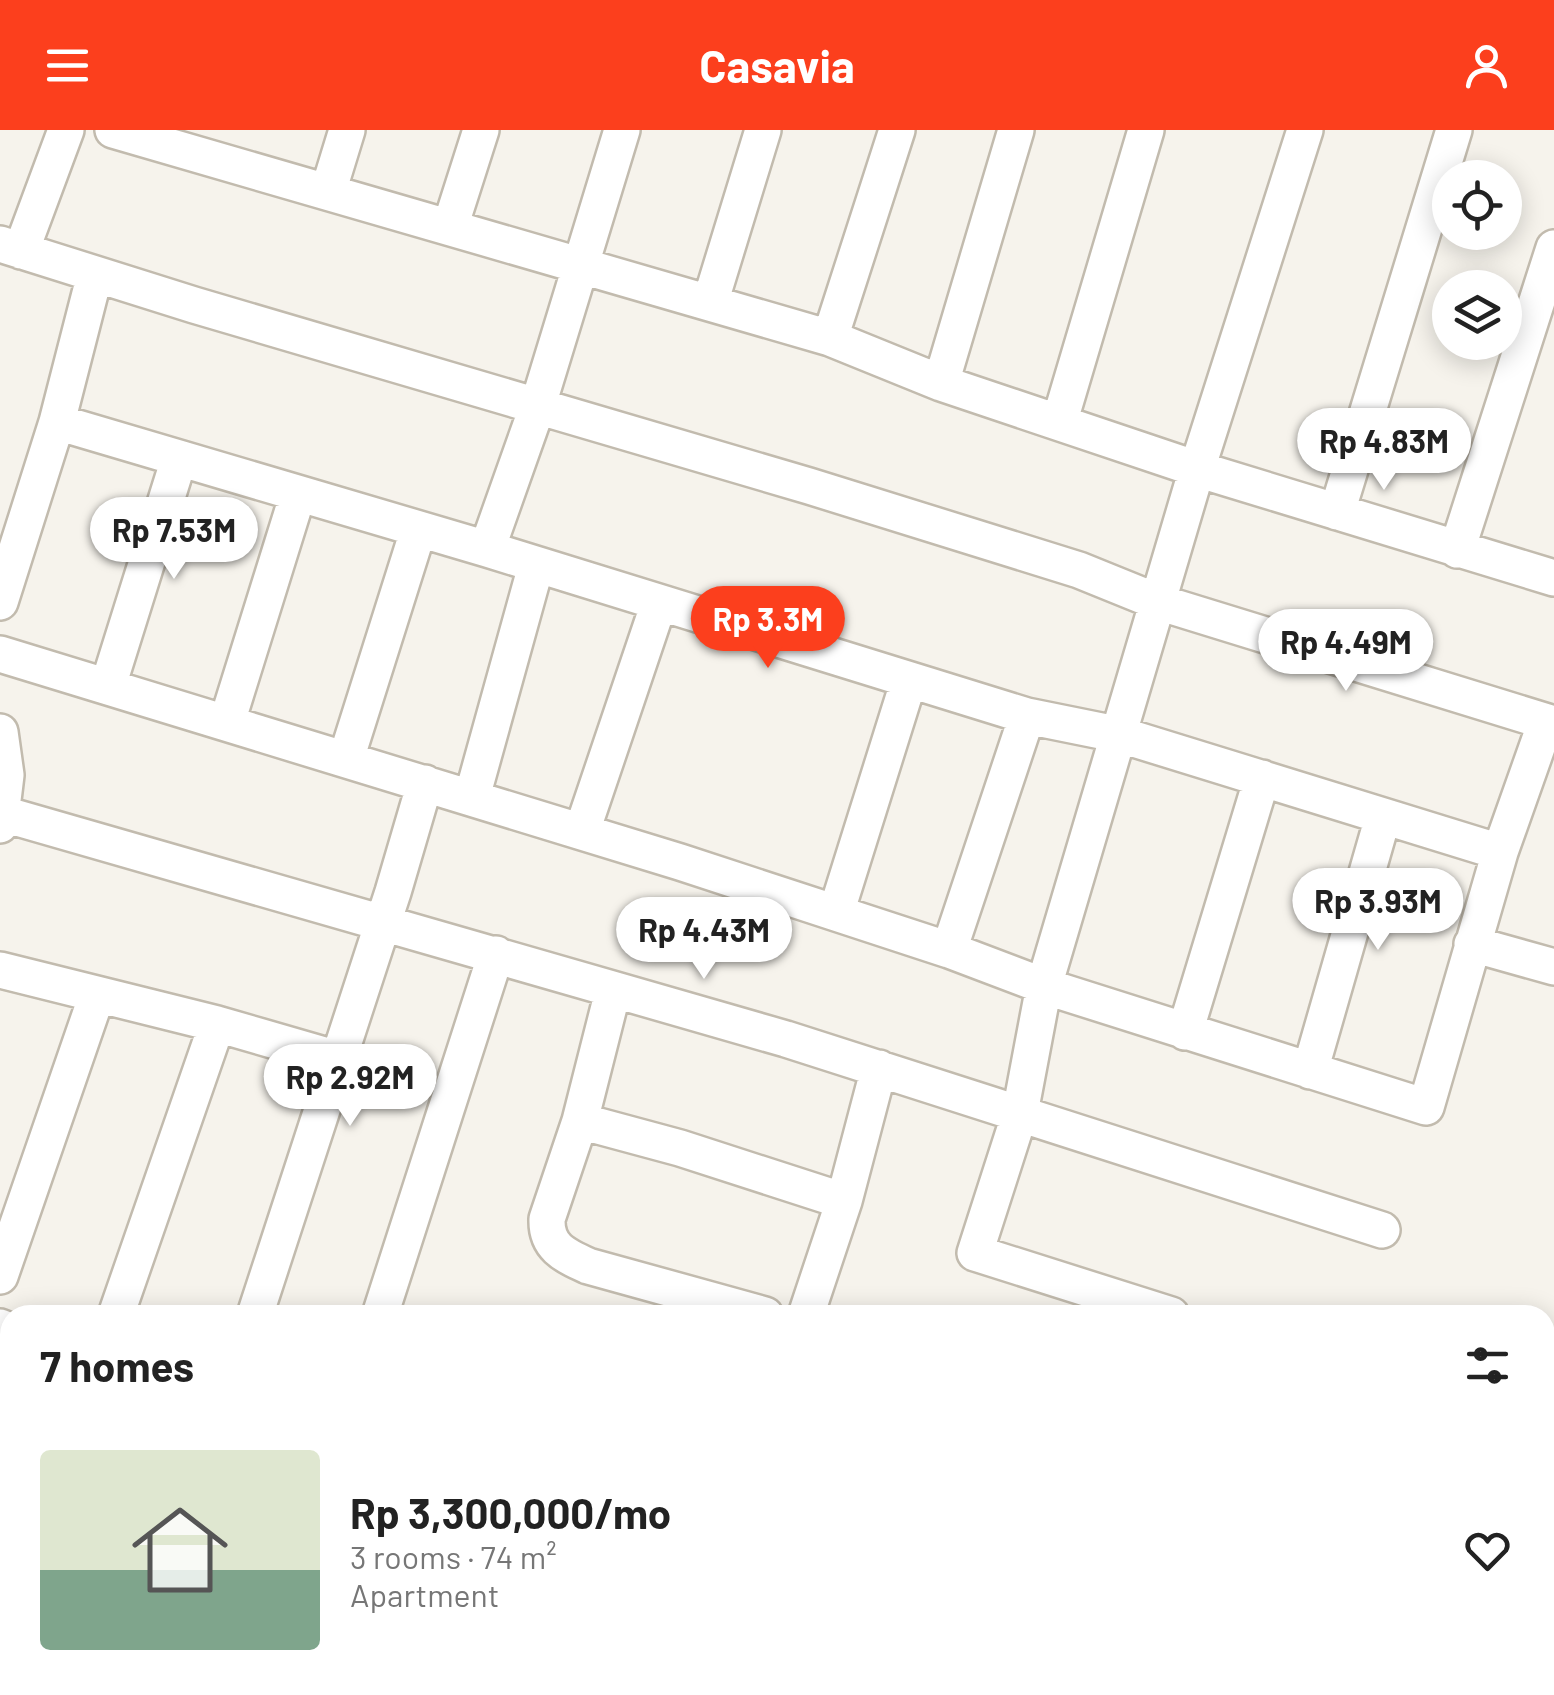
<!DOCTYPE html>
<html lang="en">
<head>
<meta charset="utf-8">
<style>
	:root { --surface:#fff; --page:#f6f6f6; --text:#222; --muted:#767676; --line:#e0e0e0; --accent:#fc3f1d }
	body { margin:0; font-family:Barlow,sans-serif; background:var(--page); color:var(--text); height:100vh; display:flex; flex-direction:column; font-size:38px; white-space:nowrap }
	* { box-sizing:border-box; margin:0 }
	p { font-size:32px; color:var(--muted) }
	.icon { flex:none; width:55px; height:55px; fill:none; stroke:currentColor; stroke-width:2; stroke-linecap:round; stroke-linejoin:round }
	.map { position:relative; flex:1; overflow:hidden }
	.details { position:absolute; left:0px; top:1175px; width:1555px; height:390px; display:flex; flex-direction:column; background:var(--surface); border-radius:30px 30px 0 0; box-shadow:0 5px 25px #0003 }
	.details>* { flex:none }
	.tools { position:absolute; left:1432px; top:30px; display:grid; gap:20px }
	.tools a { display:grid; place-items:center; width:90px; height:90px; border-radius:50%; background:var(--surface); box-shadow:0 5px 25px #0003; font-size:50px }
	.price { position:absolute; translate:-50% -85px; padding:0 22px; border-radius:35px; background:#fff; color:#222; font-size:32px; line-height:65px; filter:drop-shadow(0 2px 5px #0008) }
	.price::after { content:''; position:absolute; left:50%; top:60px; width:30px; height:22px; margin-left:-15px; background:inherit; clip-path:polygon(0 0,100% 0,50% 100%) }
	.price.active { background:var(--accent); color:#fff }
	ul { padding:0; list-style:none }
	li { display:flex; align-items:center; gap:30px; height:250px; padding:0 40px }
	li+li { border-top:2px solid var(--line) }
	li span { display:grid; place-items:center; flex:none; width:280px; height:200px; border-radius:10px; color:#555 }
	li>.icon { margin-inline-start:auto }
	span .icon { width:120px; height:120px; fill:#fffc; stroke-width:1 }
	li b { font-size:42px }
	h2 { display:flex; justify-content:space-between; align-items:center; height:120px; padding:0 40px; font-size:42px }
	header { display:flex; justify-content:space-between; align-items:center; height:130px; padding:0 40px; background:var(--accent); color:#fff; font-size:45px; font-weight:700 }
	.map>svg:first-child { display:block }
</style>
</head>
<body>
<header><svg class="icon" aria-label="menu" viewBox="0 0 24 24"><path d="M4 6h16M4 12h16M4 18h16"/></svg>Casavia<svg class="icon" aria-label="person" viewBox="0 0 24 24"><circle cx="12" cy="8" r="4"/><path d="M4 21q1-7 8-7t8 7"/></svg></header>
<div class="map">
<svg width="1554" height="1565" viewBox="0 0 1554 1565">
	<rect width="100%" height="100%" fill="#f6f3ec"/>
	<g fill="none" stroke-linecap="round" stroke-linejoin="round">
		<g stroke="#c2bbae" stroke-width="40">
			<path id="minor" d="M113 0 830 208 941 253 1197 339 1554 448
				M328 62 347 0
				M450 97 481 0
				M0 114 194 175 809 356 1079 440 1158 472 1554 594
				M21 121 66 0
				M710 173 763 0
				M830 208 897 0
				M941 253 1016 0
				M1060 290 1146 0
				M57 292 487 419 1027 586 1121 605 1500 722
				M1337 382 1454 0
				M487 419 538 275 622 0
				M1457 420 1554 118
				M0 472 57 292 95 144
				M0 524 680 732 949 820 1044 856 1426 977 1500 722 1546 592
				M108 556 179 329
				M227 592 298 364
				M0 602 6 645 0 695
				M346 629 418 401
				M472 667 536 436
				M0 683 786 909 1382 1100
				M582 701 659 473
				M836 783 909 550
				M1472 814 1554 837
				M949 820 1027 586
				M0 840 217 894 338 929
				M613 861 580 991 547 1089C546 1117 564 1125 588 1136L765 1185
				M1185 902 1262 648
				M1310 941 1383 687
				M580 991 680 1018 844 1071
				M0 1146 97 865
				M116 1185 217 894
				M255 1185 393 762 425 653
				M380 1185 496 824
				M806 1185 844 1071 879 938
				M1171 1185 975 1123 1020 983 1044 856 1197 339 1305 0
				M0 1197 10 1201"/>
		</g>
		<use href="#minor" stroke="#fff" stroke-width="35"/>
	</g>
</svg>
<div class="tools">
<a><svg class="icon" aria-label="locate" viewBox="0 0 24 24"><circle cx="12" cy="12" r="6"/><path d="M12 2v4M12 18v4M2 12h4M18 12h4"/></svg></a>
<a><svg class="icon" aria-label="layers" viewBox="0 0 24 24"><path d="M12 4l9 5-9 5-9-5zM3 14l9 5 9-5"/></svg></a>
</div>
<b class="price" style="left:1384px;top:363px">Rp 4.83M</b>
<b class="price" style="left:174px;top:452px">Rp 7.53M</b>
<b class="price active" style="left:768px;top:541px">Rp 3.3M</b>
<b class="price" style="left:1346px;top:564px">Rp 4.49M</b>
<b class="price" style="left:1378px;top:823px">Rp 3.93M</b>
<b class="price" style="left:704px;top:852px">Rp 4.43M</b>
<b class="price" style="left:350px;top:999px">Rp 2.92M</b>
<section class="details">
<h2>7 homes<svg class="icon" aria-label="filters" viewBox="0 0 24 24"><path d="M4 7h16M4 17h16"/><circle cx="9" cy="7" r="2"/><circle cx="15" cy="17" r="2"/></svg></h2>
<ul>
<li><span style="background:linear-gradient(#dfe7d0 60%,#7fa58c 0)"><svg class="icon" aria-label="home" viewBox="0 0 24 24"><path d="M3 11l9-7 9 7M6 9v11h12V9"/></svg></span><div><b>Rp 3,300,000/mo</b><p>3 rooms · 74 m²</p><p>Apartment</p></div><svg class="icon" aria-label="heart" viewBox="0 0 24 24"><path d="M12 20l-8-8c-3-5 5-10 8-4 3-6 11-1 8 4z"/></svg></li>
</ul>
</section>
</div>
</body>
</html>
